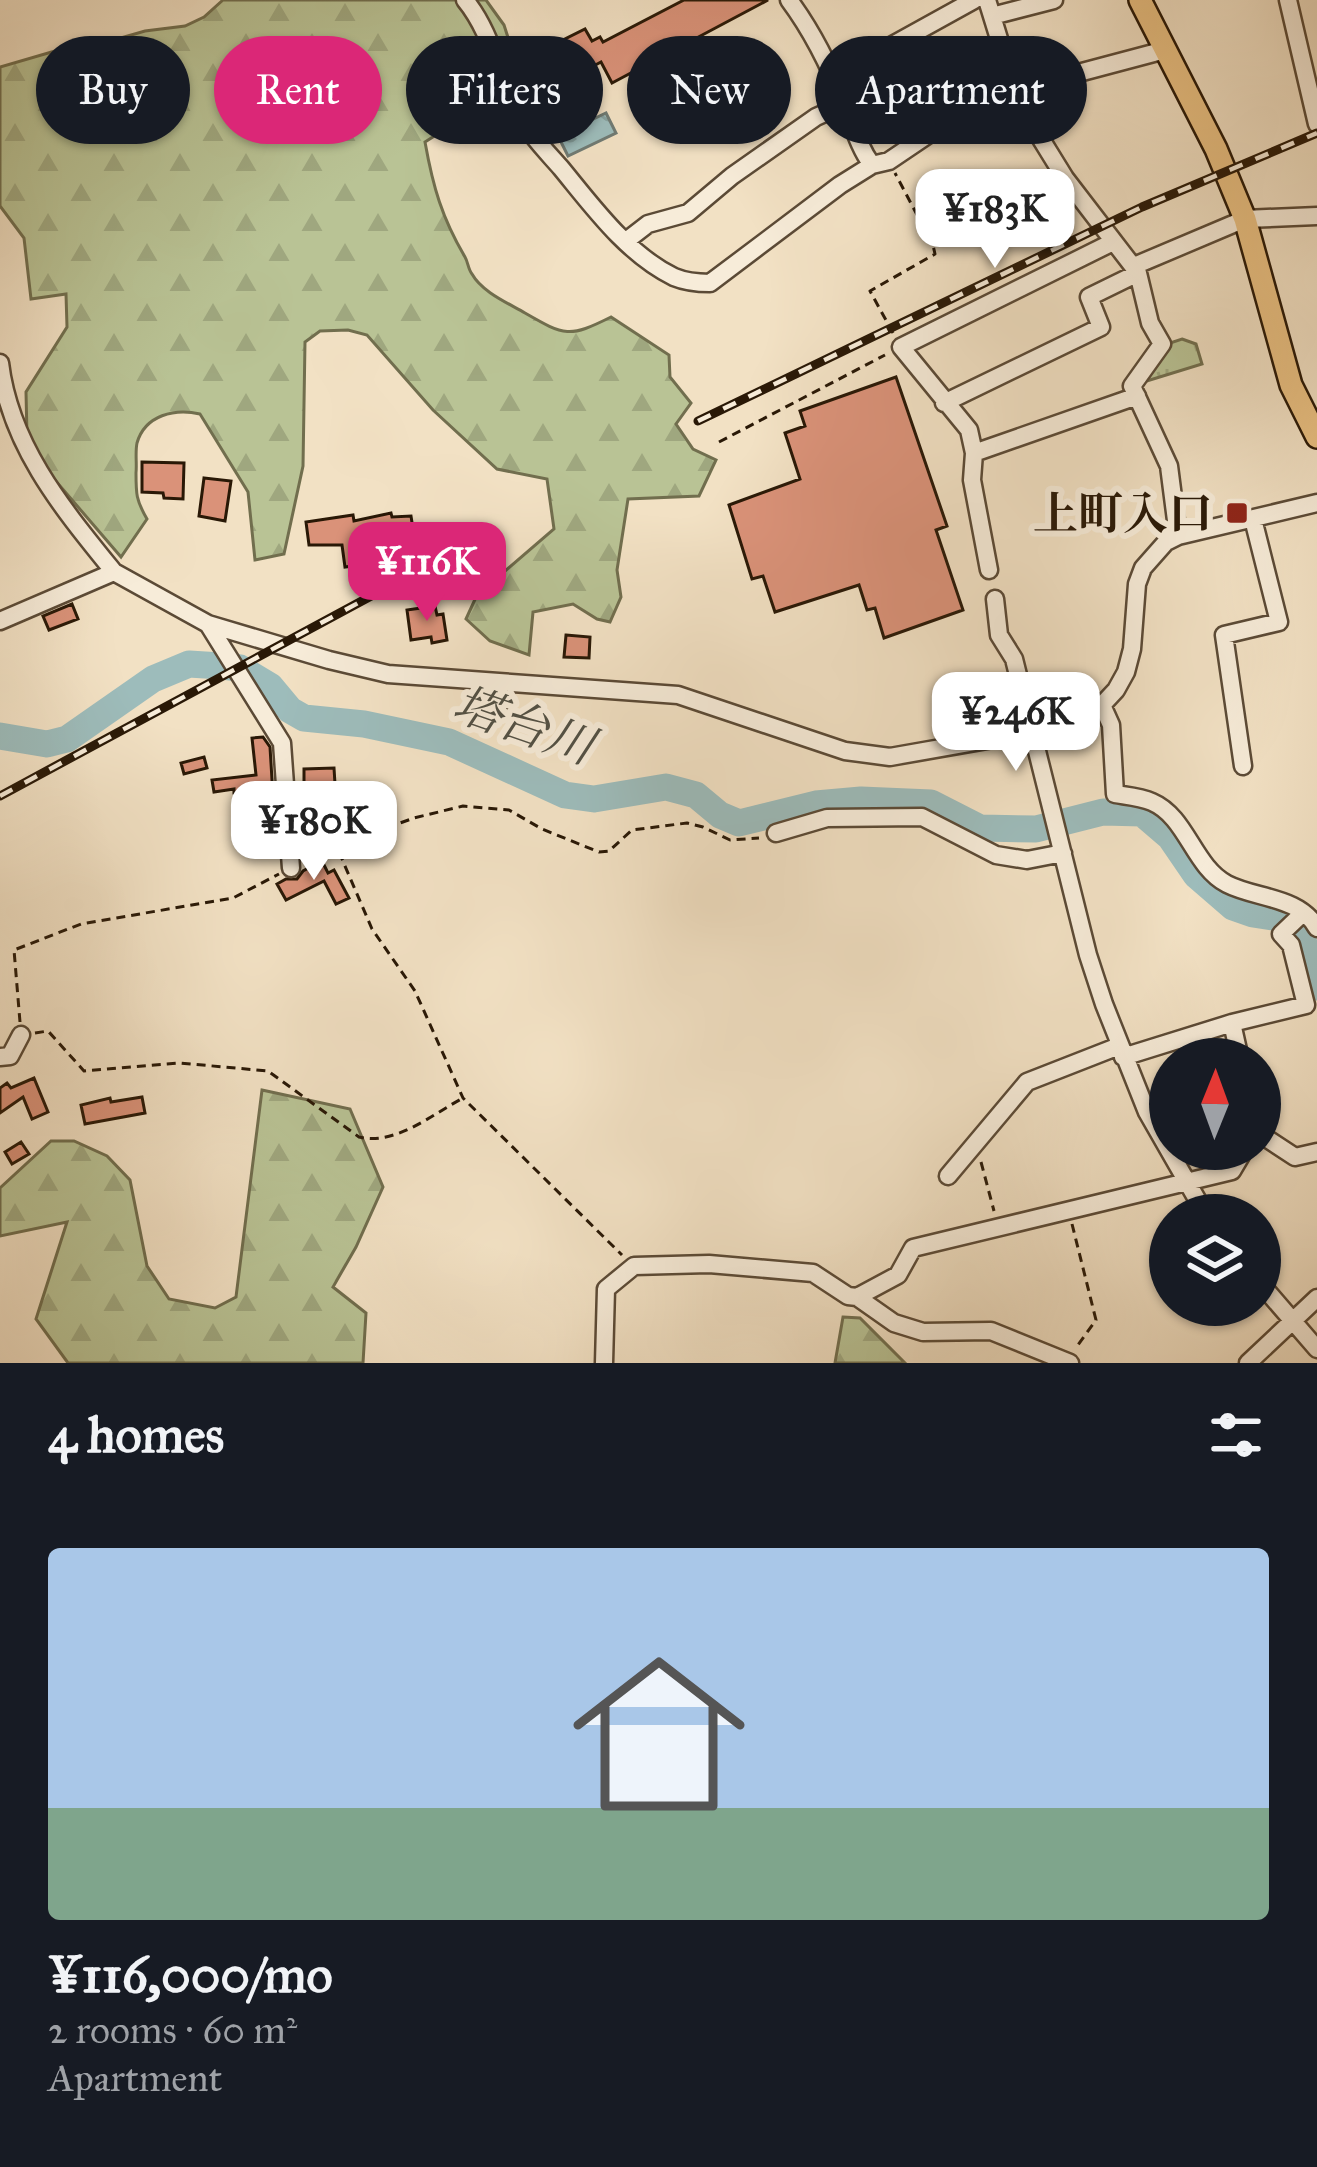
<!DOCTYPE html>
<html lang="en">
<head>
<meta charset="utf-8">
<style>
	:root { --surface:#171b24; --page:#242831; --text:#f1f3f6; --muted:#9ea1a6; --line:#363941; --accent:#db2777 }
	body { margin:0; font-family:"IM FELL Great Primer","Noto Serif JP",serif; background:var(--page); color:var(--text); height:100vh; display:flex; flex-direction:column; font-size:45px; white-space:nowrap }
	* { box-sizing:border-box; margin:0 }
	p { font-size:39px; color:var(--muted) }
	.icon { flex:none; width:66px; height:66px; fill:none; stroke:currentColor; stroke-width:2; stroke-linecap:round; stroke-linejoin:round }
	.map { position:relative; height:1363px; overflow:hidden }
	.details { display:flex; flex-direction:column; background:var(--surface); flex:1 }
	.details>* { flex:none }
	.banner { position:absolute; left:36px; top:36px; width:1245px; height:108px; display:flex; gap:24px }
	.needle { width:78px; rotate:1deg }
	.controls { position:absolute; left:1149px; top:1038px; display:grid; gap:24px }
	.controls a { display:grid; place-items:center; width:132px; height:132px; border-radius:50%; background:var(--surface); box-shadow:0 3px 9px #0004; font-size:60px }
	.price { position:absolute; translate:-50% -102px; padding:0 27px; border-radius:24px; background:#fff; color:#222; font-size:39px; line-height:78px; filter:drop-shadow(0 3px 6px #0008) }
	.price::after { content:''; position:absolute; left:50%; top:72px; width:36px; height:27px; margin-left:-18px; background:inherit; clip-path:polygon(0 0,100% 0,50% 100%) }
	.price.current { background:var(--accent); color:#fff }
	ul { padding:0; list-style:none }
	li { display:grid; align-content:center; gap:24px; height:636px; padding:0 48px }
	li+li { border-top:3px solid var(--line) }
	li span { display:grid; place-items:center; height:372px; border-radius:12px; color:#555 }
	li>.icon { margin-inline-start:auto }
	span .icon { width:216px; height:216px; fill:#fffc; stroke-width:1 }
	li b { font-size:51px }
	h2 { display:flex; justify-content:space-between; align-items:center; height:144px; padding:0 48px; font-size:51px }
	.chip { padding:0 42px; border-radius:54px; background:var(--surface); box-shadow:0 3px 9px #0004; font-size:42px; line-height:108px }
	.chip.current { background:var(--accent); color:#fff }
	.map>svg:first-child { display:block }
</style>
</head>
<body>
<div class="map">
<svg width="1317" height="1363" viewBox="0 0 1317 1363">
	<defs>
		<pattern id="forest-firs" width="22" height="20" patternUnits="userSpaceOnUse" patternTransform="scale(3)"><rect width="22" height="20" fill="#b9c395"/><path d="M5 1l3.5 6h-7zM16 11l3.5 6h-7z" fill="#9fa77f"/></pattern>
		<pattern id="park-tufts" width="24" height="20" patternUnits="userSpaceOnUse" patternTransform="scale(3)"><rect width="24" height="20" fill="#b9c395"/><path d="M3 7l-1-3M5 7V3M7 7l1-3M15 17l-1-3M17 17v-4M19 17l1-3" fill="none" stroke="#9fa77f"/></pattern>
		<pattern id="water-ripples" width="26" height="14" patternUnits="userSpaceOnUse" patternTransform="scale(3)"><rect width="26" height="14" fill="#9dbcbb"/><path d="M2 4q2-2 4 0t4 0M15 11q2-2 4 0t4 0" fill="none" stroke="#87a19f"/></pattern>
	</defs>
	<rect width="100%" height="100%" fill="#f2e1c4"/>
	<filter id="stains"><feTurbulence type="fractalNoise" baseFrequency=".00167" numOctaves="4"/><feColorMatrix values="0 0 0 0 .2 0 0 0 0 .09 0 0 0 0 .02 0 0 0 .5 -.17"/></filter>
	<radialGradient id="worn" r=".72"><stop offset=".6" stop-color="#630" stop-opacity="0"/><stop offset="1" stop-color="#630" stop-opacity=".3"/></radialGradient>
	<path fill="url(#forest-firs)" stroke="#716e4e" stroke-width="3" d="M223 0H486L504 25 528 100 488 119 469 114 425 142C433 187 442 218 465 257 468 262 468 269 472 274 482 292 508 303 525 313 565 336 569 338 611 317L669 355 670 377 691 403 676 424 693 449 716 460 699 496 628 499 617 570 621 597 610 622 597 619 573 604 533 612 529 655 490 641 466 619 477 595 554 529 547 479 497 469 433 410 367 335 348 330 320 331 305 342 303 466 284 554 255 560 248 492 200 414C175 408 145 415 137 443 135 452 137 464 136 473 136 494 136 500 147 519L121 557 54 479 27 436 26 392 67 327 66 294 31 299 24 238 0 206V67L55 51 93 46 145 31 185 26 204 17Z
		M262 1090 350 1109 383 1187 356 1247 333 1287 366 1313 363 1363H68L36 1319 67 1222 0 1236V1188L51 1141H74L107 1156 130 1180 147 1266 169 1299 215 1308 236 1297Z
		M843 1317 860 1318 905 1363H835Z"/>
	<path fill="url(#park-tufts)" stroke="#716e4e" stroke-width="3" d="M1182 339 1196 344 1202 364 1137 384 1164 345Z"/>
	<path fill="url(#water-ripples)" stroke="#6f7a73" stroke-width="3" d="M606 113 616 133 568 156 558 136Z"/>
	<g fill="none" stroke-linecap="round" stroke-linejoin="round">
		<path stroke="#9dbcbb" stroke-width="27" d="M0 736 47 744 67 739 153 679 189 664 221 666 240 668 270 686 290 710 304 718 364 724 449 742 565 795 594 799 666 787 696 795 720 815 739 823 816 804 861 800 931 803 980 828 1036 829 1103 812 1142 813 1170 837 1196 875 1233 907 1253 914 1279 918 1301 934 1317 987"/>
	</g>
	<path fill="#da9279" stroke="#291806" stroke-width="3" d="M684 0H768L612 83 601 62 543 93 525 59 585 29 592 41 600 37 603 42Z
		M896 377 947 526 936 530 963 610 884 638 875 608 867 610 859 585 775 612 763 576 752 579 729 505 800 479 785 433 805 426 800 411Z
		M142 462 184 463 183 499 164 498 163 493 142 492Z
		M204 478 231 481 225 521 199 516Z
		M391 513 392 517 411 516 413 529 431 525 435 549 417 550 419 560 393 566 386 538 357 541 361 565 345 567 342 545H309L306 522 353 515 354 521Z
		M72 604 78 619 49 630 43 616Z
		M435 606 437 615 443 614 447 640 432 643 431 637 411 640 407 610Z
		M566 635 590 637 589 658 564 657Z
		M487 694 512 696 511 708 486 707Z
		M263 737 270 747 273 796 252 798V793H234V789L214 792 212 780 256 775 252 738Z
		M204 757 207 768 184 774 181 763Z
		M334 768 335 784 304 787V769Z
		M322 861 328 873 334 870 349 898 336 904 324 881 286 900 277 884 286 879H297L303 871Z
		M34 1078 48 1112 32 1119 23 1097 0 1113V1088L7 1083 11 1088Z
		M142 1097 145 1113 85 1124 81 1105 110 1098 111 1102Z
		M21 1142 29 1154 12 1164 5 1152Z"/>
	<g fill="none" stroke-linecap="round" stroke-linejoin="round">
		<g stroke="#5b4a36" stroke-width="21">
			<path id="minor" d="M465 0C493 34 499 79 520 117 530 135 547 152 561 168 593 207 627 254 674 277 686 282 697 283 710 283L840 185 872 165 889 161 966 109 1067 76 1165 50
				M789 0C812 31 830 67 844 103 853 124 858 146 872 165
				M987 0 1016 94 1028 118 1065 178 1138 273 1150 323 1162 344 1132 386 1169 466 1178 536
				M1288 0 1317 124
				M992 16 1054 0
				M833 78 974 0
				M626 241 648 224 688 213 732 176 816 117 845 104
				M1134 266 1245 219 1317 216
				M0 363C10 446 63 509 114 572
				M944 403 1101 327 1089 297 1138 273
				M974 453 1137 396
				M989 570 972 480 974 453 969 430 901 347 1113 242
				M995 599 999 635 1014 659 1088 955 1104 1004 1147 1112 1206 1215
				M0 621 114 572 208 624 329 660 388 674 678 695 845 751 890 757 1032 732 1102 705 1116 690 1126 672 1132 649 1137 584 1143 568 1166 542 1178 536 1317 503
				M208 624 282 743 291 868
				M1102 705 1111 725 1115 794C1127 796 1141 797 1152 802 1187 817 1193 866 1227 884 1256 899 1299 896 1317 928
				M1243 766 1224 635 1279 622 1253 519
				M776 833 827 818 922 817 996 855 1027 860 1063 853
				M1232 1023 1240 1059
				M0 1057 10 1056 21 1035
				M1123 1057 1232 1023 1306 1005 1291 945 1281 934 1303 913
				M1260 1134 1295 1157 1317 1152
				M948 1176 1027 1082 1119 1046
				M1260 1283 1317 1349
				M857 1297 894 1323 923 1332 991 1331 1070 1363
				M604 1363 606 1289 634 1266 709 1264 813 1273 848 1296 857 1297 898 1275 913 1248 1232 1171 1245 1149
				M1248 1363 1317 1298"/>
		</g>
		<g stroke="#291806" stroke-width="26">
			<path id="major" d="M1140 0 1216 149 1245 219 1291 385 1317 437"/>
		</g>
		<path stroke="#291806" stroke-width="3" stroke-dasharray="9 6" stroke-linecap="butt" d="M893 333 870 291 935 254 933 245 895 173
			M719 442 885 355
			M339 852 372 929 415 991 463 1098 622 1255
			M304 863 338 850 361 837 414 818 463 806 509 810 542 829 599 852 609 851 632 830 687 823 703 827 730 840 759 838
			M20 1022 14 950 81 924 233 898 279 874
			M35 1033 48 1031 84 1071 180 1063 268 1071 359 1137C395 1146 433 1114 463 1098
			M981 1162 994 1211
			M1072 1224 1096 1320 1075 1349"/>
		<use href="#minor" stroke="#f7ecd9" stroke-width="16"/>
		<use href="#major" stroke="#e9c082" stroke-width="21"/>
		<g stroke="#291806" stroke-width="9">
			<path id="rail" d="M698 421 1142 207 1317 133
				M0 796 475 540"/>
		</g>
		<use href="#rail" stroke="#f7ecd9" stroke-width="4.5" stroke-dasharray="14" stroke-linecap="butt"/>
	</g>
	<rect fill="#8f2418" stroke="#f7ecd9" stroke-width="4.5" x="1225" y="501" width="24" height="24" rx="6"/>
	<g text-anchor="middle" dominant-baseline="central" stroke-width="12" stroke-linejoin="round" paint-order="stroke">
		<g font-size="45" font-weight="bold" fill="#291806" stroke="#f7ecd9" text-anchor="end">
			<text x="1213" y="513">上町入口</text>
		</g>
		<g font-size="48" font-style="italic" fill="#525145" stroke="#f7ecd9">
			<text transform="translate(524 725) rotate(19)">塔台川</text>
		</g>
	</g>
	<rect width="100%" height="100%" filter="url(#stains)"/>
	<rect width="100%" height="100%" fill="url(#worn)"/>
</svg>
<div class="controls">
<a><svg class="needle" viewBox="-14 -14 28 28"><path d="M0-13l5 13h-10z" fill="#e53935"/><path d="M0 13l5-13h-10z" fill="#9ea1a6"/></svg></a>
<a><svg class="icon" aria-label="layers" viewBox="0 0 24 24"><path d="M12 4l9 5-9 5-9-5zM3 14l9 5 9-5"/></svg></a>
</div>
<b class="price" style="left:995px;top:271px">¥183K</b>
<b class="price current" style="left:427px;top:624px">¥116K</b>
<b class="price" style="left:1016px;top:774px">¥246K</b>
<b class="price" style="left:314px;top:883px">¥180K</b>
<div class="banner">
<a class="chip">Buy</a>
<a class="chip current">Rent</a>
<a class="chip">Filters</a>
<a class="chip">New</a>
<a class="chip">Apartment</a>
</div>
</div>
<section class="details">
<h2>4 homes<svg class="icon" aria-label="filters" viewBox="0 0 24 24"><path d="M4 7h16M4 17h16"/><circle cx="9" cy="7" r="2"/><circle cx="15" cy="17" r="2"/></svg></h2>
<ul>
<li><span style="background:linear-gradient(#a9c7e8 70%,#7fa58c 0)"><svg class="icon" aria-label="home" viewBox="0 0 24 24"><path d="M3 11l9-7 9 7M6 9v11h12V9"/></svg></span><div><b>¥116,000/mo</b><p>2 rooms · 60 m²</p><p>Apartment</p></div></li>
</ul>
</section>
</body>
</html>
